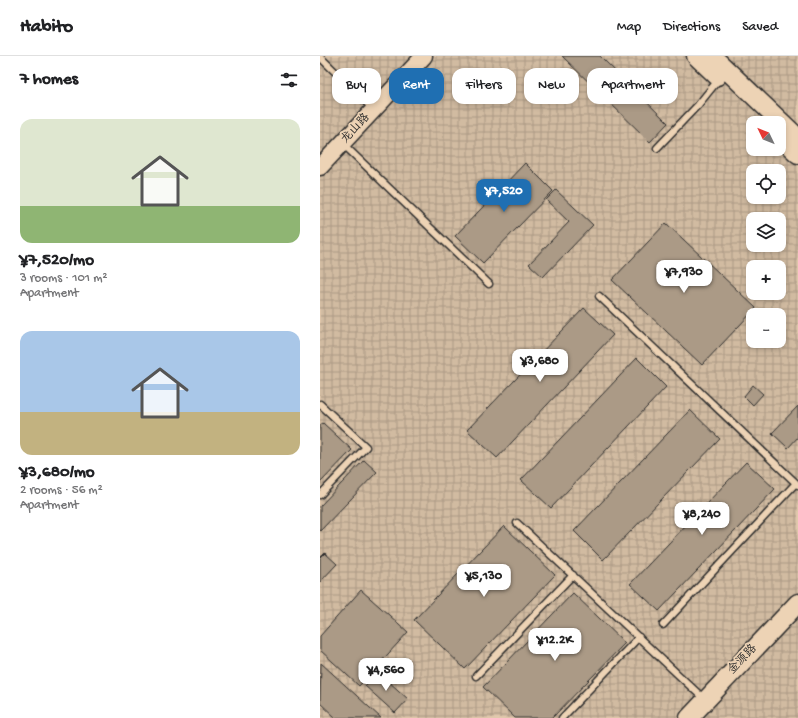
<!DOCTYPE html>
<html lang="en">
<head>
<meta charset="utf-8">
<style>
	:root { --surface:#fff; --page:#f6f6f6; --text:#202124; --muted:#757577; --line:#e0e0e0; --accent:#1f6fb2 }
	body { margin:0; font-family:"Gochi Hand","LXGW WenKai TC",sans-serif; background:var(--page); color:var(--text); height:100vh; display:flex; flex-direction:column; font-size:15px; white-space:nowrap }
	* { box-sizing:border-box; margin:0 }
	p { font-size:13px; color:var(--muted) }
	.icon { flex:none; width:22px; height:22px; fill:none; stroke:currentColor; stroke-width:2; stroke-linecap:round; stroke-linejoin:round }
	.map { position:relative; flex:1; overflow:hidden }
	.side { display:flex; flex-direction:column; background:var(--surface); width:320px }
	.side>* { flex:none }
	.banner { position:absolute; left:12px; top:12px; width:380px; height:36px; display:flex; gap:8px }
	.needle { width:26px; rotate:313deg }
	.fabs { position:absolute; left:426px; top:60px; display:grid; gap:8px }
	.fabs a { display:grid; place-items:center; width:40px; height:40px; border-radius:8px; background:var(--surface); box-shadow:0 2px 6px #0003; font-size:20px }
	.price { position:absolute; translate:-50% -34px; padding:0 9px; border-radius:8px; background:#fff; color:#222; font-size:13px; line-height:26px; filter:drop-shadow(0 1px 2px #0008) }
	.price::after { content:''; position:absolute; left:50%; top:24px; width:12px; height:9px; margin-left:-6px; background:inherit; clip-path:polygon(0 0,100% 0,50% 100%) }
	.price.on { background:var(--accent); color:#fff }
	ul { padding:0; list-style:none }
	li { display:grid; align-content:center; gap:8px; height:212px; padding:0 20px }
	li span { display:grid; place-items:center; height:124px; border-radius:12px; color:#555 }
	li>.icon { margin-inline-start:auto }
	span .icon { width:72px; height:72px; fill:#fffc; stroke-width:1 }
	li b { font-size:17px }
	h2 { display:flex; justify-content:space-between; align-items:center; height:48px; padding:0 20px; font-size:17px }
	.tag { padding:0 14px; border-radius:12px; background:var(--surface); box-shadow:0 2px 6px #0003; font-size:14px; line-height:36px }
	.tag.on { background:var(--accent); color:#fff }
	header { display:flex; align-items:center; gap:24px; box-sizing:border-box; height:56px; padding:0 20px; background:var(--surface); border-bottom:1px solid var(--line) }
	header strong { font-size:19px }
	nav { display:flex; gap:22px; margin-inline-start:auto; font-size:14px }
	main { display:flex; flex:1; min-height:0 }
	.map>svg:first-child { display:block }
</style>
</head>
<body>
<header>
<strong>Habito</strong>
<nav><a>Map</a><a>Directions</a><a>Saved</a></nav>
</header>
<main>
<section class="side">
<h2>7 homes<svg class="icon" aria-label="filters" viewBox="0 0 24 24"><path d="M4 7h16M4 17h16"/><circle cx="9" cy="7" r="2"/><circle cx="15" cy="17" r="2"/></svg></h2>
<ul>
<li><span style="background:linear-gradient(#dfe7d0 70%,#8fb573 0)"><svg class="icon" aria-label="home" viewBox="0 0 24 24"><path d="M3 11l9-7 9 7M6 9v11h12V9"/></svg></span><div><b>¥7,520/mo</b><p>3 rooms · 101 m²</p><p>Apartment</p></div></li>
<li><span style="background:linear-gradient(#a9c7e8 65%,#c2b280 0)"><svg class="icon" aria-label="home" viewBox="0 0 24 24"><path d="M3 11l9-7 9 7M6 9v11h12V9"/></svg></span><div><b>¥3,680/mo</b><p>2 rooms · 56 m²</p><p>Apartment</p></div></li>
</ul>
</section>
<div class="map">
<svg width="478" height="662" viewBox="0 0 478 662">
	<defs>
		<pattern id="industrial-grid" width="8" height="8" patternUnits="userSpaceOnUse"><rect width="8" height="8" fill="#d1bba1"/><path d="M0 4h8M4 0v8" fill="none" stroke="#aa9883"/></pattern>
	</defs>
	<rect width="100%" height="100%" fill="#e1c9ad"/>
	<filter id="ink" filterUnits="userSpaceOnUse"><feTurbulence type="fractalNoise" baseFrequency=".025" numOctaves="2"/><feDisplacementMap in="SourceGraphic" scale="8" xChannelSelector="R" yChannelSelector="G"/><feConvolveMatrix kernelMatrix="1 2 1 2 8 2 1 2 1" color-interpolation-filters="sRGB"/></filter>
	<g filter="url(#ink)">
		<path fill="url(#industrial-grid)" fill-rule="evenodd" d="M0 0H478V662H0ZM433 67H459V93H433ZM433 115H459V141H433ZM433 163H459V189H433ZM433 211H459V237H433ZM433 259H459V285H433Z"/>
		<path fill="#ab9a86" stroke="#2b2b2b" d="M242 0H280L348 67 330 86Z
			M205 107 233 135 163 207 135 180Z
			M236 134 273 169 223 221 209 208 249 166 226 144Z
			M346 167 436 252 382 309 292 224Z
			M264 252 293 279 177 402 147 374Z
			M317 302 346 331 231 452 201 424Z
			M433 329 443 338 433 349 424 340Z
			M478 350V381L468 392 452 377Z
			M370 354 400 383 283 504 254 475Z
			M3 367 32 394 0 427V369Z
			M44 404 57 416 0 475V450Z
			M426 406 455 433 339 555 310 528Z
			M184 470 235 519 145 613 94 564Z
			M5 497 17 508 0 526V502Z
			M41 534 88 576 39 630 0 594V580Z
			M253 537 305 587 232 662H195L163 631Z
			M1 607 61 662H16L0 647Z
			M58 616 88 643 75 657 45 630Z"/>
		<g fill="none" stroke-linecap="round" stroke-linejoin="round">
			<g stroke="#2b2b2b" stroke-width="9">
				<path id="service" d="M0 1 53 53
					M23 88 169 228
					M337 92 378 49 399 23
					M279 240 478 429
					M0 348 46 391 0 439
					M197 467 384 643
					M343 569 476 427
					M156 620 253 519
					M242 662 319 581"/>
			</g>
			<g stroke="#2b2b2b" stroke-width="19">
				<path id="tertiary" d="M0 111 104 0"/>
			</g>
			<g stroke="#2b2b2b" stroke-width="21">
				<path id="secondary" d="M376 0 397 20
					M392 0 478 82
					M459 80 478 98
					M369 662 478 547"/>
			</g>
			<use href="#service" stroke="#edd3b5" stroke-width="6"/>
			<use href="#tertiary" stroke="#edd3b5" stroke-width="16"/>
			<use href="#secondary" stroke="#edd3b5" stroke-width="18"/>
		</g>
	</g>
	<g text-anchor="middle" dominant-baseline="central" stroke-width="3.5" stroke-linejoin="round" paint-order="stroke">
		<g font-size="12" fill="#2b2b2b" stroke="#edd3b5">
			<text transform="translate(36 73) rotate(-47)">龙山路</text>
			<text transform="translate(423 604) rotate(-46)">金源路</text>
		</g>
	</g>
</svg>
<div class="fabs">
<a><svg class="needle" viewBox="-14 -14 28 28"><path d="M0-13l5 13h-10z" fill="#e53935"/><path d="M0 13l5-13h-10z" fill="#757577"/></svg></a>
<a><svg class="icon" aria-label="locate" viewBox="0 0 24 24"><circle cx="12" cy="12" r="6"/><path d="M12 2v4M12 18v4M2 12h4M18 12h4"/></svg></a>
<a><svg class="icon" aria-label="layers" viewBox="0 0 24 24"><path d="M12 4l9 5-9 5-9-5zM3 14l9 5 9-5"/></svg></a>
<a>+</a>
<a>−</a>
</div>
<b class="price on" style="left:184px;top:157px">¥7,520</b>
<b class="price" style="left:364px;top:238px">¥7,930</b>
<b class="price" style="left:220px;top:327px">¥3,680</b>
<b class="price" style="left:382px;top:480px">¥8,240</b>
<b class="price" style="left:164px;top:542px">¥5,130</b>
<b class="price" style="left:235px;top:606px">¥12.2K</b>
<b class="price" style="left:66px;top:636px">¥4,560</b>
<div class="banner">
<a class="tag">Buy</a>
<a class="tag on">Rent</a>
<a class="tag">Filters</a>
<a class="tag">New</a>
<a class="tag">Apartment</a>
</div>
</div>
</main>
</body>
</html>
